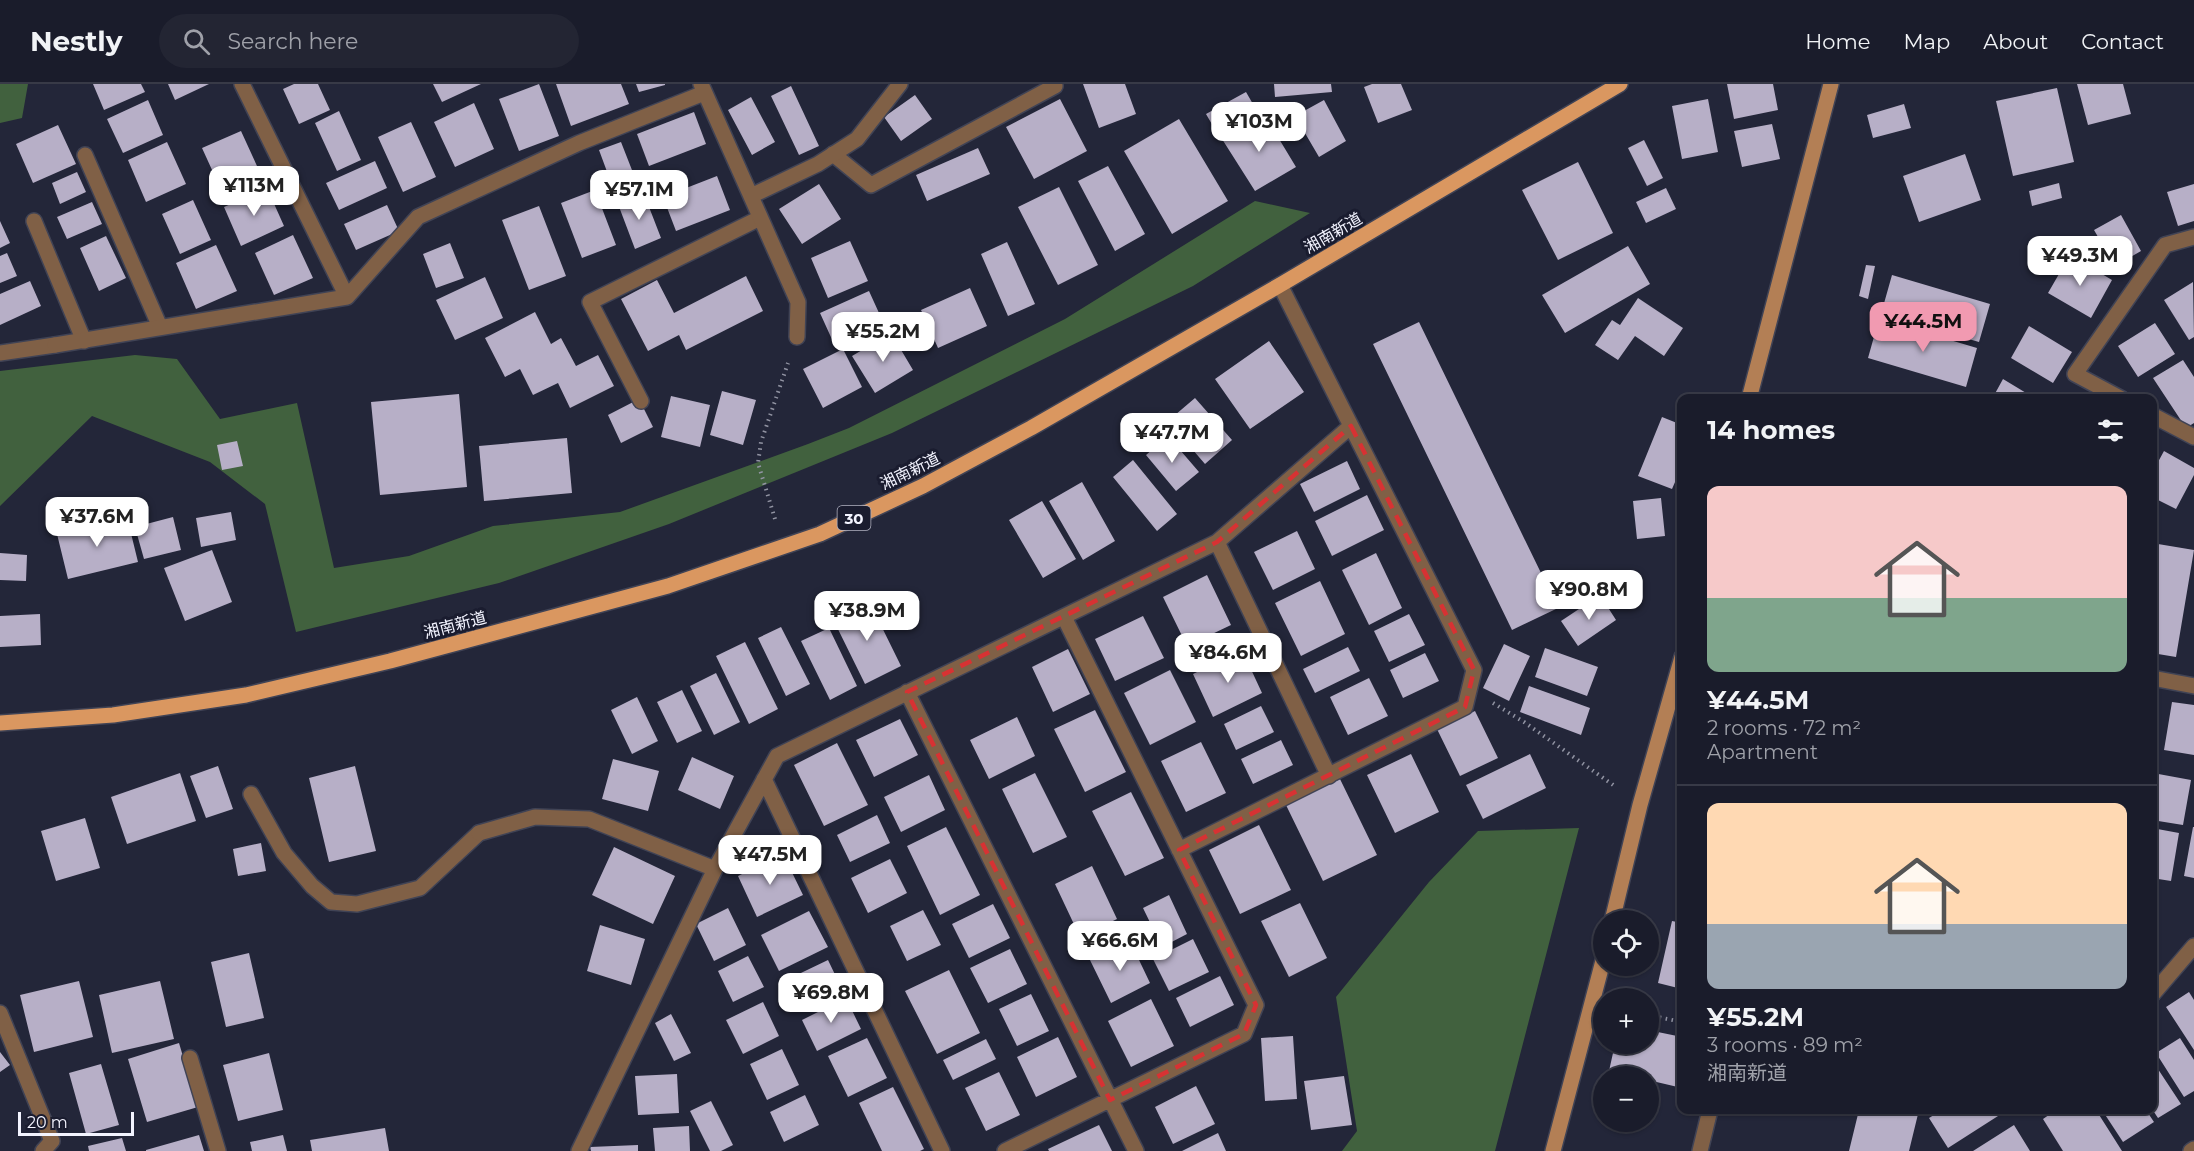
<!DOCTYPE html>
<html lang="en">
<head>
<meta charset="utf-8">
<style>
	:root { --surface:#1a1c2b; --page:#232533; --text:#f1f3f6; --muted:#9fa1a9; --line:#383a47; --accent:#f19ab1 }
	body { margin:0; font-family:Montserrat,"Noto Sans JP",sans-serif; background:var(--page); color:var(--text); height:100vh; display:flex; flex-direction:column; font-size:22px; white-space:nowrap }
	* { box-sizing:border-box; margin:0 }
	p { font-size:20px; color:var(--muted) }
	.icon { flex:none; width:33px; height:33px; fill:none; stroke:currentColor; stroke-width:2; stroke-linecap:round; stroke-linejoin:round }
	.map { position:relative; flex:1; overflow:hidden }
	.details { position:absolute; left:1677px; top:310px; width:480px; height:720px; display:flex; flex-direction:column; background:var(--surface); border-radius:12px; box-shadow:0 2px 4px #0004,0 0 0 2px var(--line) }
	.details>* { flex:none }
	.buttons { position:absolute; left:1593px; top:826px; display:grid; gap:12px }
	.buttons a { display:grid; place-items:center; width:66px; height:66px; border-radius:50%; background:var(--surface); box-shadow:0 2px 4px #0004,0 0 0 2px var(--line); font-size:30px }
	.scale { position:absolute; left:18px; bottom:15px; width:116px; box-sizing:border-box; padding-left:6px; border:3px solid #f3f4ff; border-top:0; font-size:16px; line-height:21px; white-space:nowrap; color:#f3f4ff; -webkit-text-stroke:4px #1a1c2f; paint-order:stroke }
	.price { position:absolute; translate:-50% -51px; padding:0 14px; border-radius:12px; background:#fff; color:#222; font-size:20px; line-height:39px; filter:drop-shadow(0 2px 3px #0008) }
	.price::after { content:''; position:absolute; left:50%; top:36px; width:18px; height:14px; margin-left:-9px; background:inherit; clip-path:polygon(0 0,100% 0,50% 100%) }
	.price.active { background:var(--accent); color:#111 }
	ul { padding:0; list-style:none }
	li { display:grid; align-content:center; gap:12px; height:318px; padding:0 30px }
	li+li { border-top:2px solid var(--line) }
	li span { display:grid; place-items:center; height:186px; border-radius:12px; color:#555 }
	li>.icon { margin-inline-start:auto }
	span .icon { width:108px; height:108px; fill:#fffc; stroke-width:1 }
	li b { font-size:26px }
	h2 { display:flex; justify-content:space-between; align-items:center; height:72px; padding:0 30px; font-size:26px }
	header { display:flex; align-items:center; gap:36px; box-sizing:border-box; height:84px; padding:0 30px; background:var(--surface); border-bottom:2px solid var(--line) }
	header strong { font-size:28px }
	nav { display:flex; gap:33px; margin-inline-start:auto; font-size:21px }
	.search { width:420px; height:54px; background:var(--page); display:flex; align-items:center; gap:15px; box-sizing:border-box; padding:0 21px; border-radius:33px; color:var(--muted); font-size:22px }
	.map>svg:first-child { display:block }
</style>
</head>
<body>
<header>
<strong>Nestly</strong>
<div class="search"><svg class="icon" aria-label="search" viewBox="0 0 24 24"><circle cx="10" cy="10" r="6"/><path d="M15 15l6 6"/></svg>Search here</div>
<nav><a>Home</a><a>Map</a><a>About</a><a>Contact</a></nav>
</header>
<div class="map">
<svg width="2194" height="1067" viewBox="0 0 2194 1067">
	<rect width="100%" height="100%" fill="#232639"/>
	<path fill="#41613e" d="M0 0H28L22 34 0 39Z
		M1255 117 1310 129 1193 202 892 349 669 440 499 499 296 548 265 420 210 378 92 332 0 422V287L135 271 177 275 220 335 297 319 334 484 409 472 493 442 620 428 808 360 849 344 1065 235Z
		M1579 744 1495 1067H1342L1357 1047 1336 913 1429 798 1478 747Z"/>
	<path fill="#b7afc7" d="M93 0H141L145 8 104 26Z
		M168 0H209L175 16Z
		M294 0H318L330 26 299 40 283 5Z
		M433 0H481L442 18Z
		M539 0 559 52 519 67 499 15Z
		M556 0H621L629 20 571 42Z
		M636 0H665V1L639 8Z
		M1083 0H1125L1136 30 1099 44Z
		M1274 0H1331L1332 8 1275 13Z
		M1372 0H1401L1412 26 1378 39 1364 3Z
		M1727 0H1773L1778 26 1734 35Z
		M2077 0H2123L2131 30 2088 41Z
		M791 2 819 62 799 71 771 12Z
		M2057 4 2074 78 2013 92 1996 17Z
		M1246 8 1257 27 1217 49 1206 30Z
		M915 11 932 35 901 57 884 33Z
		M751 13 775 58 752 71 728 26Z
		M1060 15 1087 67 1034 95 1006 43Z
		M1708 15 1718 68 1682 75 1672 22Z
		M148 16 163 51 123 69 107 35Z
		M1324 16 1346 57 1319 73 1295 32Z
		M474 19 494 65 455 83 434 38Z
		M1904 20 1911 44 1873 54 1867 31Z
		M339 27 361 76 337 87 315 39Z
		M694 28 706 60 649 82 637 50Z
		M1264 30 1296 83 1255 107 1222 55Z
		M1179 35 1228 117 1172 150 1124 67Z
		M411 38 436 93 403 108 378 53Z
		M1772 40 1780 75 1742 83 1734 47Z
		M58 41 76 80 33 99 16 60Z
		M241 47 262 93 223 110 202 64Z
		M1644 56 1663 94 1647 102 1628 64Z
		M167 58 186 100 146 118 128 76Z
		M621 58 639 104 616 112 599 66Z
		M978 64 990 90 927 117 916 91Z
		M1965 70 1981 116 1919 138 1903 92Z
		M375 77 387 104 339 126 326 99Z
		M1578 78 1613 149 1558 176 1522 106Z
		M1108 82 1145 150 1115 167 1078 97Z
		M77 88 86 108 60 120 52 99Z
		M717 92 730 126 676 147 663 113Z
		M2059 99 2062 114 2032 122 2029 107Z
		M819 100 841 135 802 160 779 125Z
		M2194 100V137L2178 142 2167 108Z
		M1059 103 1098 181 1058 201 1018 123Z
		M267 104 284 142 241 162 224 123Z
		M1666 104 1676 125 1646 139 1636 118Z
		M595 106 616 161 582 174 561 119Z
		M644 110 661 154 635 165 618 120Z
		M193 116 211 156 180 170 162 130Z
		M92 118 102 140 67 155 57 133Z
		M387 121 399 147 356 166 344 140Z
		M539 122 566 192 529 206 502 136Z
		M2121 131 2141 167 2115 182 2094 146Z
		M0 137 10 159 0 164Z
		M293 151 313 194 274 211 255 169Z
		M106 152 126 194 99 207 80 164Z
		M850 157 868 197 828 214 811 174Z
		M1007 158 1035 220 1008 232 981 170Z
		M450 159 464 194 436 204 423 170Z
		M216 161 237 207 196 225 176 179Z
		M1628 162 1650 200 1565 249 1542 211Z
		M7 169 17 192 0 199V172Z
		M2070 171 2112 196 2091 234 2048 209Z
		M1866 181 1875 182 1868 215 1859 212Z
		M1892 191 1990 220 1979 258 1881 230Z
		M746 192 763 227 686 266 679 251 648 267 621 215 657 196 674 229Z
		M485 193 503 234 455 256 436 216Z
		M30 197 41 222 0 241V210Z
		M2193 198 2194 253 2189 256 2164 216Z
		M970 204 987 242 938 264 921 226Z
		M869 207 884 240 835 262 820 229Z
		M1638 214 1683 244 1664 272 1635 252 1618 276 1595 261 1612 236 1620 241Z
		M535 228 551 260 561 254 576 282 598 271 614 302 570 324 558 299 533 311 520 285 505 293 485 254Z
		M1879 235 1977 264 1966 303 1868 274Z
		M1419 238 1558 524 1512 546 1373 260Z
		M2155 239 2175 270 2138 293 2118 262Z
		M2029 242 2072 268 2053 299 2011 274Z
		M891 249 913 286 875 309 852 272Z
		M1269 257 1304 308 1250 345 1215 295Z
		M843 265 862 303 823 324 803 285Z
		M2183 276 2194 293V339L2186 344 2153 294Z
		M2003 295 2036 315H1992Z
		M722 307 756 316 743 361 710 351Z
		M459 310 467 403 380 411 371 318Z
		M671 312 710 321 700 363 661 353Z
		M1195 314 1232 356 1205 380 1168 337Z
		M639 315 653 343 621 359 608 331Z
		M1662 333 1682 341V382L1672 405 1638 392Z
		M1168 352 1199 388 1176 407 1146 371Z
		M567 354 572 409 484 417 479 362Z
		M237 357 243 382 222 386 217 361Z
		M2164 367 2194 384V391L2176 425 2152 413V389Z
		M1133 376 1177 430 1157 447 1113 393Z
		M1347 377 1360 405 1314 428 1300 400Z
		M1082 398 1115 457 1083 476 1049 417Z
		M1367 411 1384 446 1332 472 1315 437Z
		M1661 414 1665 452 1637 455 1633 417Z
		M1042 417 1076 475 1043 494 1009 436Z
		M231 428 236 456 201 463 196 434Z
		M127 433 138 478 68 495 57 450Z
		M173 433 181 466 144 475 135 443Z
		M1297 447 1315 485 1273 506 1254 468Z
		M2152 459 2194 466 2176 573 2152 569Z
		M212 466 232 518 185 537 164 484Z
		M0 469 27 471 26 497 0 496Z
		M1376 469 1402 524 1369 541 1342 486Z
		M1207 491 1231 541 1187 562 1163 513Z
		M1320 497 1345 550 1301 572 1275 519Z
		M1600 511 1616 536 1578 562 1561 537Z
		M868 515 901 582 865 600 832 533Z
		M40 530 41 561 0 563V532Z
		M1409 530 1425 561 1389 578 1374 547Z
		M1143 532 1164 574 1115 597 1095 555Z
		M781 543 810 600 786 612 758 554Z
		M829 544 857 602 830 616 801 557Z
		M745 558 778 625 749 640 716 572Z
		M1504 560 1530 572 1509 617 1483 604Z
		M1348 563 1360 587 1315 609 1303 585Z
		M1545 564 1598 583 1587 612 1535 593Z
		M1068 565 1090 610 1053 628 1032 583Z
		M1242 566 1262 609 1213 633 1193 590Z
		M1425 569 1439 597 1403 614 1390 586Z
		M1170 586 1196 638 1150 661 1124 609Z
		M716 589 740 638 714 651 690 602Z
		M1369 594 1388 632 1348 651 1330 613Z
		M1529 602 1590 624 1581 651 1520 628Z
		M682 606 702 647 677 659 657 618Z
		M637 613 658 657 632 670 611 626Z
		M2172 618 2194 621V671L2164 666Z
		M1261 622 1274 648 1236 666 1224 640Z
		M1095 626 1126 688 1085 708 1054 645Z
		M1475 627 1498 674 1460 692 1437 645Z
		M1017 633 1035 672 989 695 970 656Z
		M900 635 918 671 874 693 856 656Z
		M1281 656 1293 681 1253 700 1241 675Z
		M1201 658 1226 709 1186 728 1161 677Z
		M837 659 868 721 824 742 794 681Z
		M1411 670 1439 728 1395 749 1367 691Z
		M1530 670 1546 704 1483 735 1466 701Z
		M692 673 734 692 720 725 678 706Z
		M613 675 659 687 648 727 602 715Z
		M218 682 233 725 206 734 190 692Z
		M355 682 376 767 329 778 309 694Z
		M180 689 196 737 127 760 111 713Z
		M1035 689 1067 753 1033 769 1002 705Z
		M2153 689 2191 696 2183 741 2152 736Z
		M929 691 945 726 901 748 884 713Z
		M1340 695 1377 771 1323 797 1286 721Z
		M1131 708 1164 774 1125 792 1092 727Z
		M877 731 890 759 850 778 837 751Z
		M85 734 100 784 56 797 41 747Z
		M1259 741 1291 806 1240 830 1209 766Z
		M946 743 980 811 940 831 907 762Z
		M2193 743H2194V794L2184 792Z
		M2152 744 2179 749 2171 797 2152 794Z
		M261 759 266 787 238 792 233 765Z
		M614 763 675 792 653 840 592 811Z
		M783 770 803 811 757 833 738 792Z
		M890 775 907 809 868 829 851 794Z
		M1092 782 1117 835 1080 853 1055 800Z
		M1169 811 1187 850 1162 863 1143 824Z
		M1300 819 1327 874 1289 893 1261 837Z
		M993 820 1010 854 969 874 952 840Z
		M728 824 746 861 714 877 696 840Z
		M923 826 941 861 907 877 890 842Z
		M809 827 828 863 779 887 761 851Z
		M1672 837 1682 839V905L1658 899Z
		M600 841 645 855 631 901 587 887Z
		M1193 855 1209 888 1169 907 1153 875Z
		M1130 857 1150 899 1111 919 1090 876Z
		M1010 865 1027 900 988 919 970 884Z
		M249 869 264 934 226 943 211 878Z
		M748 872 764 903 733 918 718 887Z
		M828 876 841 903 793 926 780 899Z
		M949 886 980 949 937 970 905 907Z
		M1220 892 1234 921 1190 943 1176 914Z
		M79 897 93 953 34 968 20 911Z
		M160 897 174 955 112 969 99 911Z
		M2189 908 2194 916V966L2166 923Z
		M1031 910 1049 947 1017 962 999 925Z
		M846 914 861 945 817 967 802 936Z
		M1151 915 1174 962 1131 983 1108 937Z
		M763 918 779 952 743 970 726 936Z
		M671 930 691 969 674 977 655 939Z
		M1648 946 1682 953V1004L1648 996V993H1634L1609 987 1615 960H1648Z
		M1293 952 1297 1015 1265 1017 1261 954Z
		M1058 953 1077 993 1036 1013 1017 973Z
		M867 954 887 994 848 1013 828 972Z
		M2180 954 2194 976V1007L2184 1013 2156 969Z
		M986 955 996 975 953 996 943 976Z
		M179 959 198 1023 147 1038 128 975Z
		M782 965 799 1001 767 1016 750 980Z
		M0 968 10 981 0 988Z
		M269 969 283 1026 238 1037 223 981Z
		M2152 976 2181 1020 2158 1034 2152 1025Z
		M101 980 119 1041 86 1050 69 989Z
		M999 988 1020 1031 986 1047 965 1004Z
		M677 990 679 1029 638 1031 635 992Z
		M1344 992 1352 1041 1311 1046 1304 997Z
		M1196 1002 1215 1040 1173 1060 1155 1023Z
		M893 1003 924 1065 920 1067H882L859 1019Z
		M805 1011 819 1041 784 1058 770 1028Z
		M711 1017 733 1061 721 1067H710L690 1027Z
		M1859 1026H1919L1909 1067H1849Z
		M1942 1026H1994L1998 1032 1948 1064 1929 1034Z
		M2056 1026H2096L2122 1067H2063L2043 1035Z
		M2102 1026H2146L2154 1038 2123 1058Z
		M1099 1041 1112 1067H1049L1048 1065Z
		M2014 1041 2030 1067H1973Z
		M689 1042 690 1067H655L653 1044Z
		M385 1044 389 1067H312L310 1056Z
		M1218 1049 1226 1067H1182Z
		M199 1051 204 1067H146V1066Z
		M283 1051 287 1067H252L250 1058Z
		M122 1054 126 1067H89L88 1062Z
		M638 1061V1067H591L590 1063Z"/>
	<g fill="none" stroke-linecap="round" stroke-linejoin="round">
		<g stroke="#404355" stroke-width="18">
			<path id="lane" d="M833 70 871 101 1055 2
				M85 71 160 243
				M34 137 84 257
				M0 269 55 261
				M641 317 590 218 760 134
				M251 710 284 769 312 802 331 818 357 820 420 804 479 749
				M2152 911 2194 862
				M0 929 52 1057 43 1067
				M190 974 218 1067"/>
		</g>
		<g stroke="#404355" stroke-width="18">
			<path id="street" d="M242 0 347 213
				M701 0 798 218 797 253
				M751 112 818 80 857 55 900 0
				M55 261 347 213 418 133 579 59 704 9
				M2122 315 2075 290 2165 161 2194 153
				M2152 331 2194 353
				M1217 458 1329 692
				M2152 594 2194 602
				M907 608 1136 1067
				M764 695 942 1067
				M479 749 535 733 589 735 715 785
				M1179 766 1465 623 1474 586 1280 201
				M579 1067 715 785 777 672 1217 458 1351 342
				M1005 1067 1244 950 1256 921 1064 533
				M1700 1067 1710 1026
				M2191 1067 2194 1065"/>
		</g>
		<g stroke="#404355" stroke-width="18">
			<path id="secondary" d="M1749 315 1831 0
				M1612 837 1640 721 1682 573
				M1553 1067 1604 873"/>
		</g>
		<g stroke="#404355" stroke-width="18">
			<path id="primary" d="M0 639 113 631 246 611 390 577 668 502 820 450 923 402 1031 344 1280 201 1620 0"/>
		</g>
		<path stroke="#9193a2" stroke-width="4" stroke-dasharray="1.5 4.5" stroke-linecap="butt" d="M775 435 758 379 761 358 788 279
			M1493 619 1524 638 1616 703
			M1648 931 1682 938"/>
		<use href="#lane" stroke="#806046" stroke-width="15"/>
		<use href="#street" stroke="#806046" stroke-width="15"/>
		<use href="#secondary" stroke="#b37f55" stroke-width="15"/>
		<use href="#primary" stroke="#da9760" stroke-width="15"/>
	</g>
	<path fill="none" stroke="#d73233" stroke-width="4.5" stroke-dasharray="12 8" stroke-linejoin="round" d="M1351 342 1474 586 1465 623 1179 766 1256 921 1244 950 1110 1016 907 608 1217 458Z"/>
	<g text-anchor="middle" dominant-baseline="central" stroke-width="6" stroke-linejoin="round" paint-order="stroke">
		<rect fill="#1a1c2f" stroke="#b2b3c1" stroke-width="1.5" x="837.5" y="422" width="33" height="24" rx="4.5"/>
		<g font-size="15" font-weight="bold" fill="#f3f4ff">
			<text x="854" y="434">30</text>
		</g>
		<g font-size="16" fill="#f3f4ff" stroke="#1a1c2f">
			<text transform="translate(1333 149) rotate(-30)">湘南新道</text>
			<text transform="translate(910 387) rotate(-26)">湘南新道</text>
			<text transform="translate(455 541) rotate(-15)">湘南新道</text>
		</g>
	</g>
</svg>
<div class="buttons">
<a><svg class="icon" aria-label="locate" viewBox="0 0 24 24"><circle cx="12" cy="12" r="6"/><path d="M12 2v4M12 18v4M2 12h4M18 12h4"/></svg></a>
<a>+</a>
<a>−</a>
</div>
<div class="scale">20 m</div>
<b class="price" style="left:1259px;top:69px">¥103M</b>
<b class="price" style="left:254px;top:133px">¥113M</b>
<b class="price" style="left:639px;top:137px">¥57.1M</b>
<b class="price" style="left:2080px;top:203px">¥49.3M</b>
<b class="price active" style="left:1923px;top:269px">¥44.5M</b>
<b class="price" style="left:883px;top:279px">¥55.2M</b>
<b class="price" style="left:1172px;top:380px">¥47.7M</b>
<b class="price" style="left:97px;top:464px">¥37.6M</b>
<b class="price" style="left:1589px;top:537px">¥90.8M</b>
<b class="price" style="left:867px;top:558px">¥38.9M</b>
<b class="price" style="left:1228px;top:600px">¥84.6M</b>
<b class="price" style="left:770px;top:802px">¥47.5M</b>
<b class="price" style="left:1120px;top:888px">¥66.6M</b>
<b class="price" style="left:831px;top:940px">¥69.8M</b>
<section class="details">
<h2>14 homes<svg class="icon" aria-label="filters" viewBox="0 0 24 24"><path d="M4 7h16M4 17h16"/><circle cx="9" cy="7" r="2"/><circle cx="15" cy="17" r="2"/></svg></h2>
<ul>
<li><span style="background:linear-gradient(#f6c9c9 60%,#7fa58c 0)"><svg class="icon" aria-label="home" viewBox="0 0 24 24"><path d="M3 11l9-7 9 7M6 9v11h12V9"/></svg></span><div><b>¥44.5M</b><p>2 rooms · 72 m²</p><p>Apartment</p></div></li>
<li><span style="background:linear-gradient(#ffd9b3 65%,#9aa5b1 0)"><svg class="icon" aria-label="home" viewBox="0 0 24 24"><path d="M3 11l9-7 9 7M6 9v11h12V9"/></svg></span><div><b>¥55.2M</b><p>3 rooms · 89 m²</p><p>湘南新道</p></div></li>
</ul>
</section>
</div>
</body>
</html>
